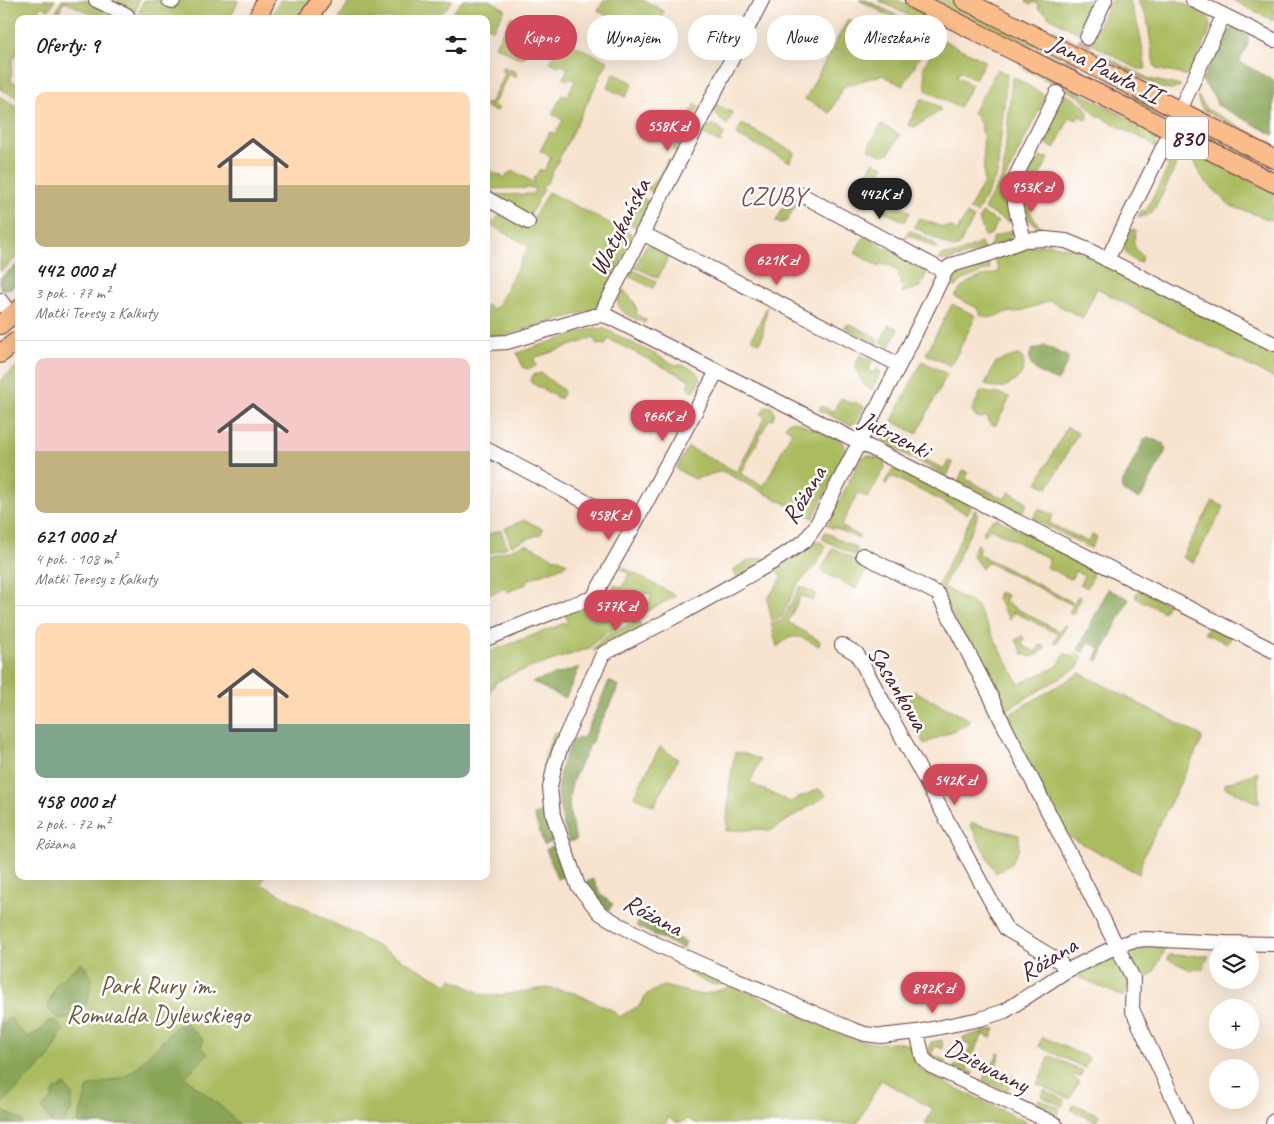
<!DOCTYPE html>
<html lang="pl">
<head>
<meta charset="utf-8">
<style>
	:root { --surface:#fff; --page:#f6f6f6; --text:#222; --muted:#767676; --line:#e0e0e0; --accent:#d1495b }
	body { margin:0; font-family:Caveat,sans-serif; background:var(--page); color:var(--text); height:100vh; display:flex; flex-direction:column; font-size:19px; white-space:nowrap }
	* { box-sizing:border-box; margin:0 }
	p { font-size:16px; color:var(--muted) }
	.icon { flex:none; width:28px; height:28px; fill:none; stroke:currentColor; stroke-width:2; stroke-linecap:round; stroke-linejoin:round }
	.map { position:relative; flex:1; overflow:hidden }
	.side { position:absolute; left:15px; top:15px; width:475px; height:865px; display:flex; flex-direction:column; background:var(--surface); border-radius:10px; box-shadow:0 5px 20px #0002 }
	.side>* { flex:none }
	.hud { position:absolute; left:505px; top:15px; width:475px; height:45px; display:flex; gap:10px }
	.fabs { position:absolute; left:1209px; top:939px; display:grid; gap:10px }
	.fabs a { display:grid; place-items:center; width:50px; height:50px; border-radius:50%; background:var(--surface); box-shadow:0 5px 20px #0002; font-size:25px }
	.price { position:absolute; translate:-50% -42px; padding:0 11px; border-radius:18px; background:var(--accent); color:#fff; font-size:16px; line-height:32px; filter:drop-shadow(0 1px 2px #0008) }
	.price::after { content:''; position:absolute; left:50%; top:30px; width:15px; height:11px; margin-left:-8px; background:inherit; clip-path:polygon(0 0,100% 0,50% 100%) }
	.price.selected { background:#222; color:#fff }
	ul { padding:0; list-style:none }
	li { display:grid; align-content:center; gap:10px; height:265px; padding:0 20px }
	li+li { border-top:1px solid var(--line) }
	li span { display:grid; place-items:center; height:155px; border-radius:10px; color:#555 }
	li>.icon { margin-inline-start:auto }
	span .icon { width:90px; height:90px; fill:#fffc; stroke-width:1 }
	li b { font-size:21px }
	h2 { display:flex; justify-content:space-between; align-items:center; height:60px; padding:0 20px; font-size:21px }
	.tag { padding:0 18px; border-radius:22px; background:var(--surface); box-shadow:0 5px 20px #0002; font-size:18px; line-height:45px }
	.tag.selected { background:var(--accent); color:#fff }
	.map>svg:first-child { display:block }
</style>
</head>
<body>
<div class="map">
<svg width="1274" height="1124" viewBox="0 0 1274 1124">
	<rect width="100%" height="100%" fill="#fff"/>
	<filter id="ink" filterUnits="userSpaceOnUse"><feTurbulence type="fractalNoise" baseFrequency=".02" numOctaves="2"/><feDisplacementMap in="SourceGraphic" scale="10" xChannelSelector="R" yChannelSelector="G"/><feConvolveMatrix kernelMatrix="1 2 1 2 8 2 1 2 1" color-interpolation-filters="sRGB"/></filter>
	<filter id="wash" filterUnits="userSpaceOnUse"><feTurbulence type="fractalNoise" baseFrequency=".0096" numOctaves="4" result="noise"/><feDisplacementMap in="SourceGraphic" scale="20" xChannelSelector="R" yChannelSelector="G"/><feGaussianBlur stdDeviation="1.12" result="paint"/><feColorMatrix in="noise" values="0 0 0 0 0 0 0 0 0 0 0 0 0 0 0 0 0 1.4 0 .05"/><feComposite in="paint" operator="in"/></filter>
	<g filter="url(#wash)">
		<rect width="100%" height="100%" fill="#f7e3ce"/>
		<path fill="#abbc60" stroke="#7a6e46" d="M0 0H55L49 10 41 6 34 19H19V50L12 62 11 81 19 85V98L0 89Z
			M62 0H85L113 14 112 19H101L64 1 57 16 54 15Z
			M102 0H139L134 15Z
			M144 0H239L230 19H145L138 15Z
			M280 0H312L300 19H270Z
			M350 0H453L437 19H339Z
			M463 0H489L505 9 498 22 492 30 486 26V19H447Z
			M604 0H643L664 11 651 37 598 11Z
			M859 0H866L930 32 926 35Z
			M878 0H898L935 19 936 22 933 28Z
			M930 0H950L1274 170V176Z
			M1027 0H1095L1078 33 1047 16 1048 14 1038 9 1039 5 1033 2 1031 5 1026 2Z
			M1111 0H1129L1139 29 1146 69H1138L1090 43Z
			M1137 0H1177L1207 16 1210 21V30L1189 76 1156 69 1154 65 1147 18Z
			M1232 0H1274V21Z
			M511 16 538 30 525 57H517L495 46Z
			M848 19 920 56 903 86 882 75 844 86 830 113 805 99Z
			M1053 29 1149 79 1181 86 1171 90 1161 88 1052 31Z
			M939 38 985 61 975 79 960 71 957 76 972 85 959 108 926 90 924 66Z
			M561 40H563L608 61 547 183 541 187 544 189 529 217 486 195 533 194 535 188 488 189H486V169L505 178 507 174 514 171 535 183 534 179 540 169 544 171 551 157 540 151 550 132 555 134 563 120 552 114 562 95 567 97 575 81 570 78 568 80 563 78 568 68 559 64 558 66 550 62Z
			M504 67 516 72V77L509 73 493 105 499 109 495 111 486 107V103L490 104 505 72 500 69Z
			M1020 67 1047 75 1155 132 1157 138 1156 148 1152 146 1147 141 1096 115 1080 97Z
			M997 69 1007 74 997 175 977 213 969 210 984 182 983 134 980 122 973 113Z
			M614 73 633 83 626 97 607 88Z
			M1014 77 1046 96 1005 179 1003 191 1010 223 984 209 1003 175 1012 79Z
			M1064 94C1073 98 1093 107 1087 120L1079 116 1077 120 1070 117 1054 149 1046 143 1044 136 1045 131Z
			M1197 95 1205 106 1206 109 1274 144V148L1203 110 1199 103Z
			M0 96 19 108V255L0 272Z
			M924 99 939 107 940 111 915 127 908 125 920 100Z
			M695 104 699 107 679 153 672 150Z
			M715 104 733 113 727 125C720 119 713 115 715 104Z
			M742 124 784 147 795 152 790 162 736 135Z
			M881 124 900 135 889 153 881 155 868 148Z
			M712 125 719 127 724 134 720 143 700 133 703 128Z
			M1171 149H1174C1176 153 1177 156 1177 161 1176 167 1157 207 1152 212 1148 216 1143 217 1138 217L1141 210 1145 212 1169 166 1162 162 1167 151Z
			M1193 151 1274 192V221L1231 206 1200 176 1194 159Z
			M1041 157 1049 158C1038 180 1016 208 1042 227 1033 226 1028 219 1026 211L1023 212 1020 200 1021 191 1035 162Z
			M668 159 673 162 655 194 647 189 660 174Z
			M873 162 884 166 875 180 886 198 910 212 905 222 876 207 880 198 870 192 861 184Z
			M548 192 635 236 597 306 593 310 499 337 486 335V305L495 309 529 246 490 225 501 214 528 228Z
			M641 197 652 203 639 227H636L629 223 628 220Z
			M787 199 796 204 787 221 781 223 776 221Z
			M982 213 998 222 991 234 985 237 979 219Z
			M967 214 974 218 958 247 953 248 914 227 919 218 942 227H952L957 232 960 225Z
			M1014 229C1013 241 1001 243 991 247L990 245 994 237Z
			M1132 229 1136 231C1132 244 1133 248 1143 256L1140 263C1130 259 1122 253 1125 240 1126 237 1130 232 1132 229Z
			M909 230 934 243 937 249 909 235 904 242 903 240Z
			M865 236 928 270 920 287 901 293 904 287 899 284 902 278 898 276 900 272 894 269V268L888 264 887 266 881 263 879 267 855 253 861 241Z
			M981 243 984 250 948 261 939 260 942 255 956 254Z
			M1047 244 1074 249 1274 350V378L1141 312 1097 288 1083 318 1050 301 1015 313 1008 312 989 318 979 314 977 308 955 297C964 279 981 277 999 272L994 258 1034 246Z
			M649 245 670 254 658 278 635 267 645 247Z
			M987 260 990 269 963 280 955 287 946 283 952 274 955 271Z
			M633 270 656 281 653 288 630 277Z
			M624 290 634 302 637 311 636 314 646 320 645 323C633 318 620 314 617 301Z
			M952 304 976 316 951 366 926 354Z
			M767 307 762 338 759 343 752 338Z
			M850 324 876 337 878 342 877 344 845 327V326Z
			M889 325 898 329 890 346 882 343 881 341Z
			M593 328 605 329 676 365C683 364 700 370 700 379 700 382 697 387 695 390L692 392 687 386 690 380 608 339 605 345 601 344 597 345 594 338 534 358 536 366 526 369 523 367 517 353Z
			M860 355 873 361 868 370 874 373 877 369 881 371 872 390 864 385 855 367Z
			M1017 355C1022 356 1023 358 1024 363 1025 376 1009 388 997 388 993 387 989 386 985 384L996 362Z
			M922 361 947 374 917 434 892 421Z
			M19 365V876H265L261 884 449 985 452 979 482 994 495 996 546 988 559 990 575 993 612 1010 619 1017 639 1006 647 994 663 986 701 995 727 988 731 984 851 1039 876 1043H902L910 1045 916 1063 923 1072 1030 1124H925L933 1109 881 1080 857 1124H698L688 1119C679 1124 677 1123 668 1118L665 1124H0V381Z
			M541 373 564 391 560 399 530 382 533 375Z
			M981 391C991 394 1000 393 1009 397V400L996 425H992L988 422 989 420 987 417H983L981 419C977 417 972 415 972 410Z
			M841 398 854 404 855 402 864 407 857 422 850 425 819 410 821 406 833 411Z
			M766 406C776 406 776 413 772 420L769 419 741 474 764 486 792 431 785 427 788 422 795 421 814 430 815 427 840 439 846 450 813 518 722 471 695 479 676 469 688 447 737 472 765 417 761 414Z
			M1067 427 1078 433 1048 488 1037 483Z
			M888 430 912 443 908 451 944 469 948 461 953 463 947 476 885 444 882 440Z
			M868 455 876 458 877 456 884 460 885 467 868 498 858 493 841 526 860 536 858 539 836 528H832L827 525 861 458 865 456Z
			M900 469 972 506 967 514 894 477 890 478 886 484 884 483 892 470Z
			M963 470 968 473 966 479 1004 499 1009 492 1026 501C1027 506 1025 508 1022 512H1019L958 482Z
			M1213 501 1224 507 1193 563 1182 557Z
			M975 509 977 515 976 521 943 587 976 605 1019 684 1058 666 1064 653 1073 657 1076 653 1083 657 1078 667 1005 711 1002 710 937 587Z
			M1039 509 1053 515 1049 523 1088 542 1092 535 1097 537 1091 548 1035 520 1034 516Z
			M997 519 1089 565C1095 574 1092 579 1087 588L1080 584 1084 576 1075 571 1071 579 1046 567 1050 559 990 528 985 535 982 534C986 526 989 521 997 519Z
			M525 520 543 529 541 534 511 545 505 528Z
			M501 530 507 547 486 555V535Z
			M825 532 858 549 854 555 822 539Z
			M818 541 826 546 815 567 797 585 781 618 772 621 768 603V598L782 578 777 571 778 568 805 551Z
			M526 544 554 558 555 557 567 563 566 565 527 580 528 583 508 592 506 588 486 596V558Z
			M977 544 980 546 978 554 1074 603 1078 596 1081 598 1073 614 1069 613 1073 605 987 562 982 569 972 555Z
			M833 548 868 567 856 589 821 571Z
			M764 557 766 559 737 578 733 570 745 562Z
			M623 567 676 596 626 622V621L649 603 651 598 649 594 647 593 619 603 613 588 614 584 622 588 629 574 621 569Z
			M800 586 816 594 813 601 801 595 788 622 820 641 819 646C809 641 798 633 787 639 784 641 780 645 777 647L771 623 782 621Z
			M1139 590 1168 604 1164 612 1136 598V594Z
			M999 592 1007 595 1004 602 1059 631 1064 625 1066 626 1057 643 1054 642 1058 634 1014 612 1010 619 1008 617 997 599Z
			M613 604 615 605 622 624 597 639 590 648 515 673 496 682 486 698V653L568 622 565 613 586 606 595 611Z
			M638 620 642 628 593 651C599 636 624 628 638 620Z
			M1209 625 1231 637 1228 644 1205 633Z
			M1022 636 1024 638 1022 645 1036 652 1040 645 1045 647C1042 654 1037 655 1031 657L1023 654 1016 640Z
			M1080 673 1198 734 1201 736 1202 740 1143 857 1139 874 1064 834 1006 720 1008 715Z
			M914 691 970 720 968 724 924 744 905 707Z
			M554 732 561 735 546 788 545 756Z
			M660 747 678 759 654 806 634 796Z
			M735 752 746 754 760 760 750 783 790 802 818 789 824 793 826 796 769 832 765 829 726 831 730 781Z
			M1258 772 1259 804 1224 787V784Z
			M972 823 1019 835V849L1011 864 996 873 970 825Z
			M1158 945 1167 946 1153 973 1147 977 1136 972 1124 950 1140 947Z
			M1114 953 1129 984 1123 997 1077 976 1078 973Z
			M1169 955 1209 956 1202 970 1195 967 1193 971 1167 959Z
			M691 966 726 982C713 990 699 978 688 973Z
			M995 1029 991 1038 983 1034 971 1059 972 1060 967 1070 974 1073 971 1076 955 1069V1065L960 1067 971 1046 965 1043 963 1037Z
			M1043 1037 1089 1058 1085 1068 1038 1046Z
			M942 1040 943 1049 936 1046 931 1054 947 1061 944 1064C934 1059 925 1054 931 1042Z
			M998 1053 1000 1054 995 1068 1012 1076 1009 1081 989 1072Z
			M1050 1056 1083 1071 1080 1077 1074 1075 1072 1077 1079 1081 1070 1099 1037 1084Z
			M985 1073 1010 1085 1007 1092 983 1081Z
			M1044 1090 1065 1100 1062 1106 1041 1096Z
			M1039 1099 1060 1108 1057 1115 1038 1107 1037 1103Z
			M1074 1104 1099 1115 1096 1122 1071 1110Z"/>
		<path fill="#88a456" stroke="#696240" d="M1235 28 1246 32C1252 43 1244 52 1239 62L1274 80V135L1217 105 1215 98 1202 81 1223 34 1226 31Z
			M17 265 19 267V283L11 288 0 290V278Z
			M1044 346H1046L1068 357V361L1059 379 1057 381C1044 375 1022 368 1032 350Z
			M1148 437 1164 444 1166 450 1142 496 1140 498H1137L1123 491 1121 486 1144 440Z
			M1108 589 1129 599 1098 661 1095 659 1100 648 1089 643 1084 653 1078 650Z
			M580 667 566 697 563 698 532 682Z
			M609 681 619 686 575 775C565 801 570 814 576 840L569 842C561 819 554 793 561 768 563 758 569 749 573 739L584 737Z
			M542 812 552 842 544 845 534 815Z
			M554 847 565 876 557 879 546 849Z
			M593 879 602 896 613 904 609 910C599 903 592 893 586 882Z
			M640 920 686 942 683 949 636 926Z
			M81 963 87 969 92 979 87 1003 77 1018 60 1019 47 1009 56 984Z
			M11 1018 15 1025 28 1037 41 1030 48 1021 55 1020 63 1029 56 1045 47 1060 0 1105V1024Z
			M183 1020 203 1040 201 1047 208 1054 185 1077 225 1110 238 1124H80L78 1121 88 1087 123 1077 134 1070Z
			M65 1085 72 1094 71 1111 63 1124H52L42 1108 52 1099 54 1091Z
			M0 1110 22 1120 23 1124H0Z"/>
		<path fill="#eeda9e" stroke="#9c7c64" d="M517 33C521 37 522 42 520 47L517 49 505 41 507 35Z"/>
	</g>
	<g filter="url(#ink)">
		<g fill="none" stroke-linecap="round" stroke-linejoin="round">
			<path stroke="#d4bcad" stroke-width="14" stroke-dasharray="14 7" stroke-linecap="butt" d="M1057 93 1087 38"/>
			<g stroke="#643c43" stroke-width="16">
				<path id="minor" d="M96 0 127 15
					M169 0 173 1
					M1193 0 1274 40
					M1087 38 1105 0
					M1180 110 1223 16
					M800 194 945 272
					M486 198 528 222
					M642 233 899 365
					M1024 240C1018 217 1011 200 1016 176L1057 93
					M1107 260 1171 131
					M0 300 11 315
					M602 315 605 306 762 0
					M486 342 490 343 507 342 594 316 602 315 609 317 893 459 1274 651
					M1274 344 1088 250 1066 241 1046 239 1024 240 989 254 955 264 949 267 945 272 908 348 817 524 805 541 773 562 684 612 603 654 562 744 554 767 550 788 553 815 578 886 600 913 618 924 658 945 712 969 851 1029 865 1034 881 1036 917 1032 980 1019 1005 1011 1066 971 1117 946 1131 941 1145 939 1225 943 1274 944
					M486 449 633 527 593 598 568 606 486 639
					M633 527 717 371
					M863 555 938 594 991 697 1000 717 1133 978 1132 1009 1185 1124
					M842 645 857 654 1006 929 1059 961 1066 971
					M917 1032 923 1058 931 1066 1055 1124
					M1273 1124 1274 1121"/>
			</g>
			<g stroke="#643c43" stroke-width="20">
				<path id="major" d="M914 0 1035 62
					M964 0 1045 41
					M257 19 266 0
					M308 19 321 0
					M1106 73 1274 159
					M1099 94 1274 183
					M0 325 19 309
					M0 354 19 339"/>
			</g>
			<use href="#minor" stroke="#fff" stroke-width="14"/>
			<use href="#major" stroke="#f9bc8a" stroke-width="18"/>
			<g stroke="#643c43" stroke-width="20" stroke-linecap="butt">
				<path id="major-bridge" d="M1045 41 1106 73
					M1035 62 1099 94"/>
			</g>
			<use href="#major-bridge" stroke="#f9bc8a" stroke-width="18"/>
		</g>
	</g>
	<g text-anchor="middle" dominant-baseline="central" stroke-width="5" stroke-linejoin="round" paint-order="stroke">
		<rect fill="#fff" stroke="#80626b" stroke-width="1" x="1166" y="116.5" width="42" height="43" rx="4"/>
		<g font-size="24" font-weight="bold" fill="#4a1f2b">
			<text x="1187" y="138">830</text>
		</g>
		<g font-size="25" fill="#4a1f2b" stroke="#fff">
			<text transform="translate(1105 69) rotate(27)">Jana Pawła II</text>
			<text transform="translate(620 227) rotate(-63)">Watykańska</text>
			<text transform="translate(895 435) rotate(27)">Jutrzenki</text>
			<text transform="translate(804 495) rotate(-59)">Różana</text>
			<text transform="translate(898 688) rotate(59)">Sasankowa</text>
			<text transform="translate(653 915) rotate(28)">Różana</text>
			<text transform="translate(1048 959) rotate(-31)">Różana</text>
			<text transform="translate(987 1066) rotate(27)">Dziewanny</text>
		</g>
		<g font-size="25" fill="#6c563e" stroke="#fff">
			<text x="158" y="986">Park Rury im.<tspan x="158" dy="29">Romualda Dylewskiego</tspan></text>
		</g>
		<g font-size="26" letter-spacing="1" fill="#824a4a" stroke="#fff">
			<text x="773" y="196">CZUBY</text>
		</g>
	</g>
</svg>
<div class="fabs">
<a><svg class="icon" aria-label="layers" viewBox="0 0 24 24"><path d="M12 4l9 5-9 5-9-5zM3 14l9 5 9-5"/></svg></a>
<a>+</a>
<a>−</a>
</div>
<b class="price" style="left:668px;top:152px">558K zł</b>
<b class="price" style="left:1032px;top:213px">953K zł</b>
<b class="price selected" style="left:880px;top:220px">442K zł</b>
<b class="price" style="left:777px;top:286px">621K zł</b>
<b class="price" style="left:663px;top:442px">966K zł</b>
<b class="price" style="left:609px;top:541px">458K zł</b>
<b class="price" style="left:616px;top:632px">577K zł</b>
<b class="price" style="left:955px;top:806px">542K zł</b>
<b class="price" style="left:933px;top:1014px">892K zł</b>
<div class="hud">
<a class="tag selected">Kupno</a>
<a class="tag">Wynajem</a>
<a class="tag">Filtry</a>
<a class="tag">Nowe</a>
<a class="tag">Mieszkanie</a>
</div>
<section class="side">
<h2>Oferty: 9<svg class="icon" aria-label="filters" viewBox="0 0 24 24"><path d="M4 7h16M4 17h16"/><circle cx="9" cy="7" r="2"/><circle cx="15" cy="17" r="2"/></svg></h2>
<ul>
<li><span style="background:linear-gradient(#ffd9b3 60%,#c2b280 0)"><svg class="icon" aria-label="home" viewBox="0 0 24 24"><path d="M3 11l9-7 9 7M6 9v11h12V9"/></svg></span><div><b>442 000 zł</b><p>3 pok. · 77 m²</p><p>Matki Teresy z Kalkuty</p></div></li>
<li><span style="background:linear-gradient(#f6c9c9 60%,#c2b280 0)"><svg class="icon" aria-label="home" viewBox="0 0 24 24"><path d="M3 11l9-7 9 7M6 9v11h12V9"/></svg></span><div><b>621 000 zł</b><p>4 pok. · 108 m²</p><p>Matki Teresy z Kalkuty</p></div></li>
<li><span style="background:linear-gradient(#ffd9b3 65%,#7fa58c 0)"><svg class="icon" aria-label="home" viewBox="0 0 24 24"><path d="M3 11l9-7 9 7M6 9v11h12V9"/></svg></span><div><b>458 000 zł</b><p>2 pok. · 72 m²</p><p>Różana</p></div></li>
</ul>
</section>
</div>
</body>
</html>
